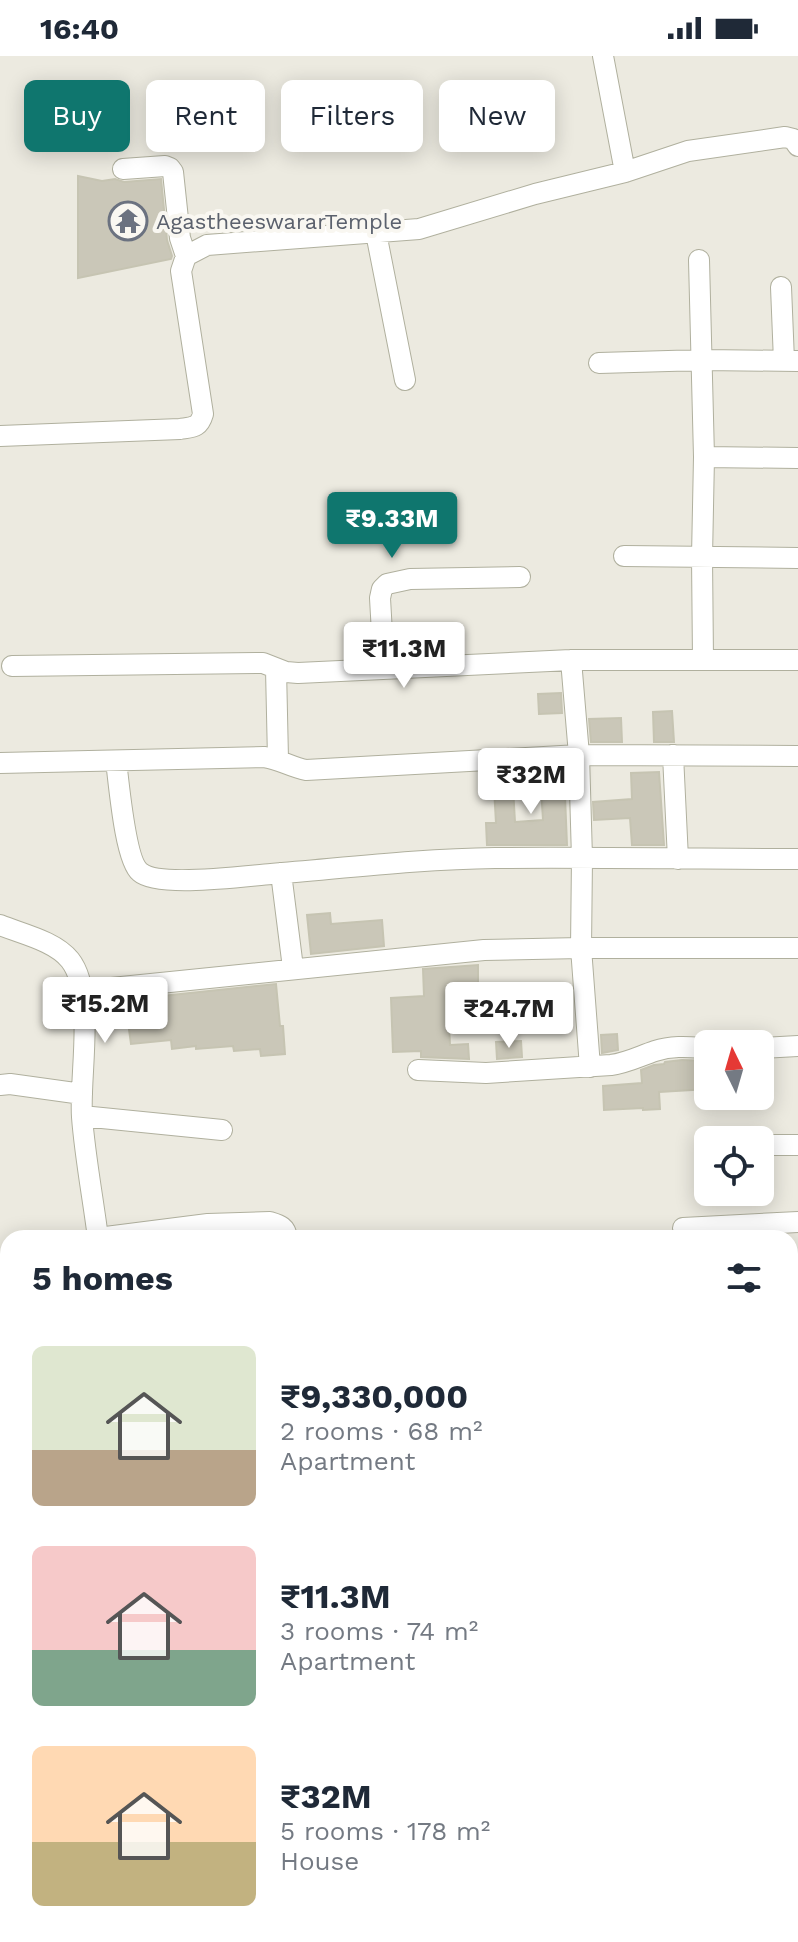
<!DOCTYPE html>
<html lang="en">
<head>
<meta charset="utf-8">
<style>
	:root { --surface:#fff; --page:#f2f2f3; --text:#1f2937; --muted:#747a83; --accent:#0f766e }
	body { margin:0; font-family:"Work Sans",sans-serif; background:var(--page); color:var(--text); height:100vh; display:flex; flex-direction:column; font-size:30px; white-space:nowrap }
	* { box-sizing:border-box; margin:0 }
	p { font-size:26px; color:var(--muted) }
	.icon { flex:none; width:44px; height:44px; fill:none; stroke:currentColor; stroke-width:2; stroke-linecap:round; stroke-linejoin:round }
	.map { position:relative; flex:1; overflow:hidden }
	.sheet { position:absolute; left:0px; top:1174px; width:798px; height:712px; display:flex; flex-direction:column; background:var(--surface); border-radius:24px 24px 0 0; box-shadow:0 4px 20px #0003 }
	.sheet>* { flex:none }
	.banner { position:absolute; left:24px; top:24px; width:750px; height:72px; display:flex; gap:16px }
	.needle { width:52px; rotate:355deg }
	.controls { position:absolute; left:694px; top:974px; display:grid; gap:16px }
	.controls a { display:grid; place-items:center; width:80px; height:80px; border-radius:12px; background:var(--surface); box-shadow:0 4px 20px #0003; font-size:40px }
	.price { position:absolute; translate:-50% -68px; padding:0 18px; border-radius:8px; background:#fff; color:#222; font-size:26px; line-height:52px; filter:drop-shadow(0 2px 4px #0008) }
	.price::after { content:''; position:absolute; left:50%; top:48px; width:24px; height:18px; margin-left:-12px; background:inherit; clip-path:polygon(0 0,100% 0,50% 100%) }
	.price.selected { background:var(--accent); color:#fff }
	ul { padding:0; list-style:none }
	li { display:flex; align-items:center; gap:24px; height:200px; padding:0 32px }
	li span { display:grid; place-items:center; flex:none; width:224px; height:160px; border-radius:12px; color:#555 }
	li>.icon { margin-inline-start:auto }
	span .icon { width:96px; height:96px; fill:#fffc; stroke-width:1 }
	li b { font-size:34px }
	h2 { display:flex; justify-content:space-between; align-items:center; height:96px; padding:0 32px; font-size:34px }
	.chip { padding:0 28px; border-radius:12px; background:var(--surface); box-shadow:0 4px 20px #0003; font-size:28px; line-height:72px }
	.chip.selected { background:var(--accent); color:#fff }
	.status { display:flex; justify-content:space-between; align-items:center; height:56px; padding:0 40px; background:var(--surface); direction:ltr }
	.status svg { height:22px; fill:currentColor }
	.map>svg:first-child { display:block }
</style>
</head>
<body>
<div class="status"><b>16:40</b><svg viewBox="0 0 49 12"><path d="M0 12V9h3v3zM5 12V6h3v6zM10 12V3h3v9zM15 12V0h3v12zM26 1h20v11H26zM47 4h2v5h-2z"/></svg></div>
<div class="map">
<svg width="798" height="1886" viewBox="0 0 798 1886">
	<rect width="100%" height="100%" fill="#eceae0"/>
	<path fill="#cac7b8" stroke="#c6c4b2" stroke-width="2" d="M78 120 102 125 115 123 124 126 161 123 167 184 172 200 171 203 78 222Z
		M561 637 562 657 539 658 538 638Z
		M672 655 674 686H654L653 656Z
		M621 662 622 686H591L589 663Z
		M564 715 567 789H487L486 767H496L494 732 513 731 515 766 543 764 540 716Z
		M659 716 664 789H632L630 762 594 764 593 746 632 743 631 717Z
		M330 857 331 868 382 864 384 890 311 898 307 859Z
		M478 909V946L448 948 450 989 468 988 469 1003 421 1001V995L393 996 391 942 424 940 423 913Z
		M276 928 280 970H283L285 998 261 1000 260 993 234 995 233 990 196 993V990L172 993 171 984 131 988 125 944Z
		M617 978 618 994 602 997 601 979Z
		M521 985 522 1001 497 1003 496 986Z
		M682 1004 708 1005V1033L659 1036 660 1053 643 1054V1052L604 1054 603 1030 642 1027 641 1014 654 1009 664 1008 665 1006Z"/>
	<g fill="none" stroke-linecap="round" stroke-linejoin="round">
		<g stroke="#b0b09e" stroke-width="22">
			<path id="minor" d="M603 0 625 116
				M376 177 405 324
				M186 200 207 189 419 173 535 138 625 116 688 95 785 81 793 83 798 90
				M699 204 704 401 702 501 703 604
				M781 231 784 305
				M599 307 703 304 798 305
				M0 380 180 373C193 371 199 372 203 358L181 215 186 200 180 182 173 116 170 112 165 110 123 113
				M704 401 798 402
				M624 500 798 502
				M571 604 579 699 582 802 581 892 590 1011
				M12 610 263 607 286 616 298 617 571 604H798
				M276 613 278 703
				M384 613 380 542 382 533 387 528 410 523 520 521
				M673 699 678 803
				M116 705C119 727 125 804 140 816 158 832 245 820 271 818 345 812 420 803 495 802 596 801 697 803 798 803
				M0 707 264 701C279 703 291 711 306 714L579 699 798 700
				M281 817 293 912
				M0 869C22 878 55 885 70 904 96 937 79 1020 82 1061 85 1101 93 1142 98 1182
				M82 935 484 894 581 892H798
				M760 992 798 990
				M418 1014 486 1017 611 1009C627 1007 640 1000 655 995 673 989 690 991 708 992
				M0 1029 10 1028 82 1038
				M82 1060 222 1074
				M760 1089H798
				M683 1172 798 1166
				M98 1182 208 1168 270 1166C280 1169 286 1171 287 1182
				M0 1390 8 1218
				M0 1427 8 1428
				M0 1504 8 1505
				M790 1567 798 1566
				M0 1571 8 1569
				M790 1757 798 1756
				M790 1876H798
				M433 1878 434 1886
				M664 1886 766 1878"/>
		</g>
		<use href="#minor" stroke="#fff" stroke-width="20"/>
	</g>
	<defs>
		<g id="temple-ring" transform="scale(2)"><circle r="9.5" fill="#f9f7f1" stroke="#6b7280" stroke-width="1.5"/><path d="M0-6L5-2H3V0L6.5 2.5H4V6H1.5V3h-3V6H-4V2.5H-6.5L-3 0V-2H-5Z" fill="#6b7280"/></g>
	</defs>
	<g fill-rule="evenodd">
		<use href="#temple-ring" x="128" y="165"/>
	</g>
	<g text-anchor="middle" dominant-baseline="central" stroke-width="8" stroke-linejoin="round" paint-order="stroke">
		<g font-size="22" fill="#5b616d" stroke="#f9f7f1" text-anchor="start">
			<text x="156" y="165">AgastheeswararTemple</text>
		</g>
	</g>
</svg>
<div class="controls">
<a><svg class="needle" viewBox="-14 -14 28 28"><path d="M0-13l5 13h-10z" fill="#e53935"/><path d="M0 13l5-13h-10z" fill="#747a83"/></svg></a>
<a><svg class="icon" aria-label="locate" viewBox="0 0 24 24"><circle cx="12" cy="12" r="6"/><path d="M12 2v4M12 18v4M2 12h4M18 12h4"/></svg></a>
</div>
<b class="price selected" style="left:392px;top:504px">₹9.33M</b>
<b class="price" style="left:404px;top:634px">₹11.3M</b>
<b class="price" style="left:531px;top:760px">₹32M</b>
<b class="price" style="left:105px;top:989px">₹15.2M</b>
<b class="price" style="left:509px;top:994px">₹24.7M</b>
<div class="banner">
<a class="chip selected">Buy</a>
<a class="chip">Rent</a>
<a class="chip">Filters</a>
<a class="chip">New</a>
</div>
<section class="sheet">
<h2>5 homes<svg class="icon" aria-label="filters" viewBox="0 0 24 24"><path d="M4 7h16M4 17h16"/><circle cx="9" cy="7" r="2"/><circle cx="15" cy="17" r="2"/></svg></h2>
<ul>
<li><span style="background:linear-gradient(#dfe7d0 65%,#b9a48a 0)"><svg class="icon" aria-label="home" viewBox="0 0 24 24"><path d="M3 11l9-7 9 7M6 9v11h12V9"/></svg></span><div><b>₹9,330,000</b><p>2 rooms · 68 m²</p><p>Apartment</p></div></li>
<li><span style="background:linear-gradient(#f6c9c9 65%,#7fa58c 0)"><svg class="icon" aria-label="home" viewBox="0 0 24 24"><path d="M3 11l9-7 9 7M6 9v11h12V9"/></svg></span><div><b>₹11.3M</b><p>3 rooms · 74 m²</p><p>Apartment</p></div></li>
<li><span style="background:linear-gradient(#ffd9b3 60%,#c2b280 0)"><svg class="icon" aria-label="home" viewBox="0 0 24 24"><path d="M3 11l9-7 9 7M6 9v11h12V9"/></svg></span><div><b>₹32M</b><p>5 rooms · 178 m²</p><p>House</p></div></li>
</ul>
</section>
</div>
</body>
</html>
